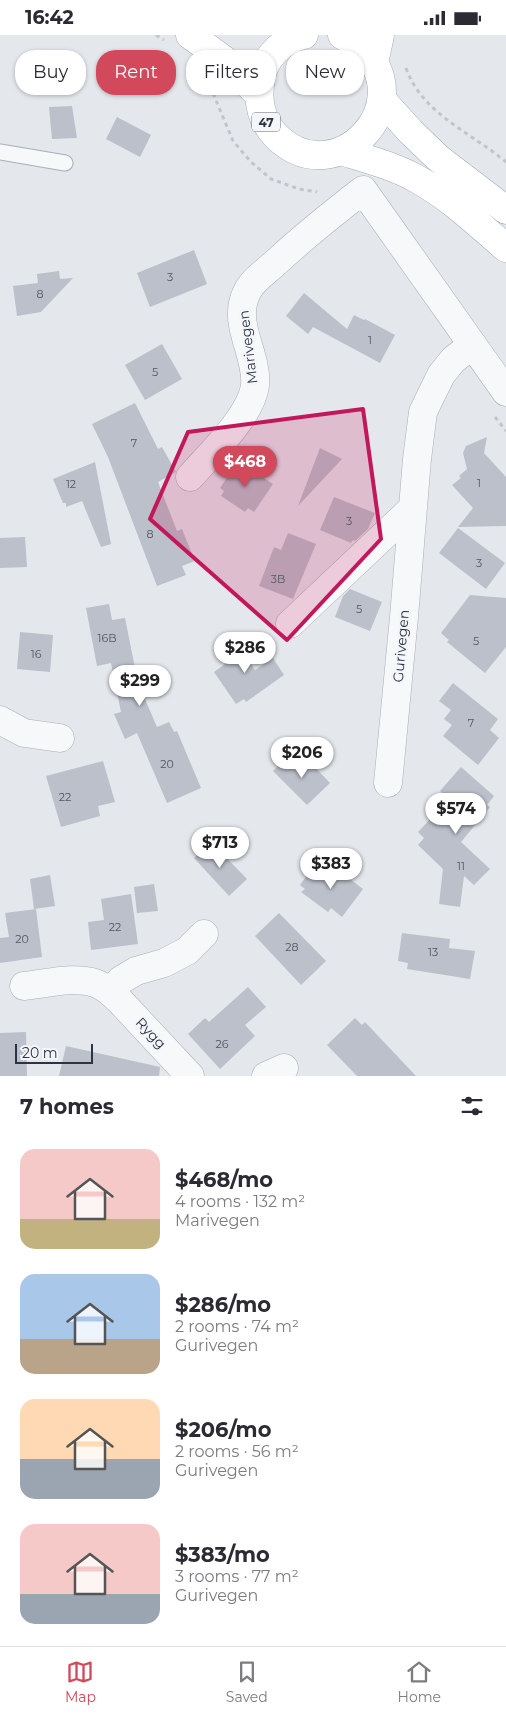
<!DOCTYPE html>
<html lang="en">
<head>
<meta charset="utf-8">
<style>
	:root { --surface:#fff; --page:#f7f7f7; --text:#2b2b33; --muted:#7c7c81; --line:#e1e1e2; --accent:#d1495b }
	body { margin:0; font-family:Montserrat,sans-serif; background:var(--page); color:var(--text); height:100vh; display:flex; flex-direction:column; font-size:19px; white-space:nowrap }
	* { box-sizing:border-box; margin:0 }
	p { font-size:16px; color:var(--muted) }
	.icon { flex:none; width:28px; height:28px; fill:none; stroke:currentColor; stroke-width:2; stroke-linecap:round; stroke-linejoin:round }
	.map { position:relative; height:1041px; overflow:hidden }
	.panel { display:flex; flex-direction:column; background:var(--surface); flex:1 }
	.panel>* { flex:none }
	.guide { position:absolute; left:15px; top:15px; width:476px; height:45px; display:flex; gap:10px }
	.scale { position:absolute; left:15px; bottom:12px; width:78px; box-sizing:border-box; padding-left:5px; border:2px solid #2b3445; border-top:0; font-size:14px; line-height:18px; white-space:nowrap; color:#2b3445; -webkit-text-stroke:4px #f4f6f9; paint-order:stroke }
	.price { position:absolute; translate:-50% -42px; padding:0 11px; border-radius:18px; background:#fff; color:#222; font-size:16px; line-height:32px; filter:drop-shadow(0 1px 2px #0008) }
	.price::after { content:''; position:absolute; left:50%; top:30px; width:15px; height:11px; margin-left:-8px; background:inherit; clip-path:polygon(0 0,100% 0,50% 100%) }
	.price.active { background:var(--accent); color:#fff }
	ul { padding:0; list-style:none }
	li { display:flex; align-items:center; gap:15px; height:125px; padding:0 20px }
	li span { display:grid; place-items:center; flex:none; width:140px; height:100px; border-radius:15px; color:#555 }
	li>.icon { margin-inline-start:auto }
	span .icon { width:60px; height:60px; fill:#fffc; stroke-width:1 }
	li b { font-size:21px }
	h2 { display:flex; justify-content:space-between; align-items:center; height:60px; padding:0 20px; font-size:21px }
	.pill { padding:0 18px; border-radius:20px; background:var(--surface); box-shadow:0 1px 4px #0004; font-size:18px; line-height:45px }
	.pill.active { background:var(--accent); color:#fff }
	.status { display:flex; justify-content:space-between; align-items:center; height:35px; padding:0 25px; background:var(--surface); direction:ltr }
	.status svg { height:14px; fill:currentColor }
	.tabs { display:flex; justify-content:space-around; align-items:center; height:70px; border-top:1px solid var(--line); background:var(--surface); font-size:14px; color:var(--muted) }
	.tabs a { display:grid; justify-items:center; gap:2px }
	.tabs .active { color:var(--accent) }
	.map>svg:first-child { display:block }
</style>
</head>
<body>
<div class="status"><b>16:42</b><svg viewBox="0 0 49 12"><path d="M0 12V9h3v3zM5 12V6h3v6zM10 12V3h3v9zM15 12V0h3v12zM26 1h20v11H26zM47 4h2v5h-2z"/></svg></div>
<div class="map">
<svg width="506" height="1041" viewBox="0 0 506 1041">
	<rect width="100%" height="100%" fill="#e4e7ec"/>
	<path fill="#bbc0ca" d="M72 71 77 103 52 104 49 72Z
		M117 82 151 100 140 122 106 104Z
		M194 215 207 249 150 272 137 238Z
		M59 236 60 244 73 243 41 277 17 281 13 251 38 248 37 239Z
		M304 258 347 294 354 280 364 285 365 284 395 300 380 328 313 292 308 299 286 281Z
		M162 309 182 344 145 365 125 330Z
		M135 368 158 414 162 412 176 437 158 447 177 496 182 494 195 526 182 531 186 540 157 551 108 422 92 389Z
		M487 402 484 418 506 442V491L458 492 473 473 452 450 461 443 459 441 467 434 463 418 466 411Z
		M320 413 342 424 298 471Z
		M238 426 273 449 254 477 248 473 245 477 221 461 224 456 220 453Z
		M95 427 111 509 101 512 82 466 66 472V468H63L53 444Z
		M334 462 375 478 368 494 355 506 353 505 351 508 320 495Z
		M458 493 505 528 486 554 439 518Z
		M288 498 316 509 293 564 259 551 274 512 281 515Z
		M25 502 27 532 0 533V503Z
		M350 554 382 567 370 596 335 582 343 561Z
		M470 560 506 563V612L485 638 447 607 449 605 441 598Z
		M109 569 112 585 125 583 138 648 157 692 169 687 174 697 177 696 201 753 167 768 137 698 125 704 114 679 121 677 111 628 97 631 86 573Z
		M20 597 53 600 50 637 17 634Z
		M235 606 255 635 273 623 284 640 246 667 244 664 236 669 214 637 225 629 218 618Z
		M453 648 498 684 490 695 499 703 478 730 443 701 452 690 444 684 451 675 439 666Z
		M289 720 301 732 308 725 330 748 307 770 273 736Z
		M103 726 115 767 98 771 100 781 61 792 46 741Z
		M461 732 494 761 487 770 490 772 461 807 490 834 474 850 464 841 460 872 439 869 443 834 418 810 424 803 418 797 449 764 440 756Z
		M211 807 247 844 229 861 194 823Z
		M333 831 363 854 342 882 331 873 328 877 301 857 305 854 300 850 312 833 325 842Z
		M50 840 55 871 34 874 30 844Z
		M154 849 158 876 137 878 134 852Z
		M131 859 138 909 91 915 88 887 104 885 101 864Z
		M36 874 42 922 0 928V903L9 902 5 878Z
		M279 878 326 926 301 950 255 901Z
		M402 898 450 904 449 913 475 916 470 944 407 934 408 928 398 926Z
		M248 952 266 972 245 990 255 1001 220 1034 188 999 205 983 209 987Z
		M355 983 362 990 365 987 416 1041H357L327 1010Z
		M26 997 27 1041H0V998Z
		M66 1011 160 1032 159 1041H59Z"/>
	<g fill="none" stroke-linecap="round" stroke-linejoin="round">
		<g stroke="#a9aeb7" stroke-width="17">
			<path id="lane" d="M0 117 65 128"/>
		</g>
		<g stroke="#a9aeb7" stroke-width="29">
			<path id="street" d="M190 442C210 419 252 380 255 350 258 319 231 288 247 257 252 246 264 238 273 230 302 203 332 179 363 155L506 357
				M290 589 413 473
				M0 685 24 698 60 703
				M388 748 404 582 417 424 423 377 441 340 453 325 472 310
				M24 951C45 949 75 941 95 948 104 951 113 959 120 966L190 1041
				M110 957 121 945 136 936 164 928 187 916 204 899
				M266 1041 284 1033"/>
		</g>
		<g stroke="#a9aeb7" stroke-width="29">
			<path id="secondary" d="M374 28 380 0"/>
		</g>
		<g stroke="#a3abb8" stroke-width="29">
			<path id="primary" d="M190 0 223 24 258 59
				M304 0C283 5 265 21 261 43 257 65 260 85 277 102 336 159 422 69 361 12 356 7 348 4 342 0
				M382 65 411 97 438 123 506 175
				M341 116C367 124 394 131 417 144 450 162 478 189 506 213"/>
		</g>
		<path stroke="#c2c5cb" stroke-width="3" stroke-dasharray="4 4" stroke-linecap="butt" d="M156 0 164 5
			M406 33C422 79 472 98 506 127
			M210 51 233 106 251 127 271 144 299 154 317 157
			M495 382 506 396"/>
		<use href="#lane" stroke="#f7f8fa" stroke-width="15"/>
		<use href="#street" stroke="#f7f8fa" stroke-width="28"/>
		<use href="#secondary" stroke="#fff" stroke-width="28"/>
		<use href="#primary" stroke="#fff" stroke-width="28"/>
	</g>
	<path fill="#c2185b" fill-opacity="0.2" stroke="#c2185b" stroke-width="4" stroke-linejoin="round" d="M363 374 381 504 287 605 150 484 188 397Z"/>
	<g text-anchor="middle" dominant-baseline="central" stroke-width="5" stroke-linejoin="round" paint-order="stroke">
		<g font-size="11" fill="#4f5766">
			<text x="170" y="242">3</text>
			<text x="40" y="259">8</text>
			<text x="370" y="305">1</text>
			<text x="155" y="337">5</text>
			<text x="134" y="408">7</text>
			<text x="479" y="448">1</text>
			<text x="71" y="449">12</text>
			<text x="349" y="486">3</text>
			<text x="150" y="499">8</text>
			<text x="479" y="528">3</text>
			<text x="278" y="544">3B</text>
			<text x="359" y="574">5</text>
			<text x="107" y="603">16B</text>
			<text x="476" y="606">5</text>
			<text x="36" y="619">16</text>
			<text x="471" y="688">7</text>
			<text x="167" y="729">20</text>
			<text x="65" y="762">22</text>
			<text x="461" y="831">11</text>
			<text x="115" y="892">22</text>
			<text x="22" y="904">20</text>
			<text x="292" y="912">28</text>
			<text x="433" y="917">13</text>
			<text x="222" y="1009">26</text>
		</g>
		<rect fill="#f4f6f9" stroke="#676e7b" stroke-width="1" x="252" y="77.5" width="28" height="19" rx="4"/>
		<g font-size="12" font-weight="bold" fill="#2b3445">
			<text x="266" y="87">47</text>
		</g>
		<g font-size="14" fill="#2b3445" stroke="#f4f6f9">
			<text transform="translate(248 312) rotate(-97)">Marivegen</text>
			<text transform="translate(401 611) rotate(-85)">Gurivegen</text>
			<text transform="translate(151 998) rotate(47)">Rygg</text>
		</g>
	</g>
</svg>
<div class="scale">20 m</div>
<b class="price active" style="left:245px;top:453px">$468</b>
<b class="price" style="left:245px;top:639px">$286</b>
<b class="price" style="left:140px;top:672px">$299</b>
<b class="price" style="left:302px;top:744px">$206</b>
<b class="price" style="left:456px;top:800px">$574</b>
<b class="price" style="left:220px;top:834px">$713</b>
<b class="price" style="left:331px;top:855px">$383</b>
<div class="guide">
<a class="pill">Buy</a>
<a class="pill active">Rent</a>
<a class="pill">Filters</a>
<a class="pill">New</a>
</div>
</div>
<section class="panel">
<h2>7 homes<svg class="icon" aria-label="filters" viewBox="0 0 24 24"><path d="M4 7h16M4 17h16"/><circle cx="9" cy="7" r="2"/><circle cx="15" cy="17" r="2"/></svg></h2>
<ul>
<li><span style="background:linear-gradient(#f6c9c9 70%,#c2b280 0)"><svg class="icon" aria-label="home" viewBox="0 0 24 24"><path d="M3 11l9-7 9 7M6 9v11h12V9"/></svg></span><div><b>$468/mo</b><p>4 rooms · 132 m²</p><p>Marivegen</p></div></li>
<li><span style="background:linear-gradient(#a9c7e8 65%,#b9a48a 0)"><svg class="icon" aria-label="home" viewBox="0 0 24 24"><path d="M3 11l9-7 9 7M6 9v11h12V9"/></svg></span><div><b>$286/mo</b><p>2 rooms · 74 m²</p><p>Gurivegen</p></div></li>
<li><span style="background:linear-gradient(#ffd9b3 60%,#9aa5b1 0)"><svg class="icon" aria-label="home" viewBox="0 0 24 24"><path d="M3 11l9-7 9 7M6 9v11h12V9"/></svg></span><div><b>$206/mo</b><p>2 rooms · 56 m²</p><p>Gurivegen</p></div></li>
<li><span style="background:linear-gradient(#f6c9c9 70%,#9aa5b1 0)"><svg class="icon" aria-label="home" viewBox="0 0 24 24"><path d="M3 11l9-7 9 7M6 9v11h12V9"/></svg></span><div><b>$383/mo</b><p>3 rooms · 77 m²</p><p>Gurivegen</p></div></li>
</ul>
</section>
<nav class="tabs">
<a class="active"><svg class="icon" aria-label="map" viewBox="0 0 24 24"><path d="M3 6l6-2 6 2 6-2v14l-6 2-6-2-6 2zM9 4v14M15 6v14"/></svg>Map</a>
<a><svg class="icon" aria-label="saved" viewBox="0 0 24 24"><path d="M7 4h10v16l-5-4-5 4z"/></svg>Saved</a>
<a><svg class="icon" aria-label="home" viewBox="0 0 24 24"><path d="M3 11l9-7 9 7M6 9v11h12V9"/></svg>Home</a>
</nav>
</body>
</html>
